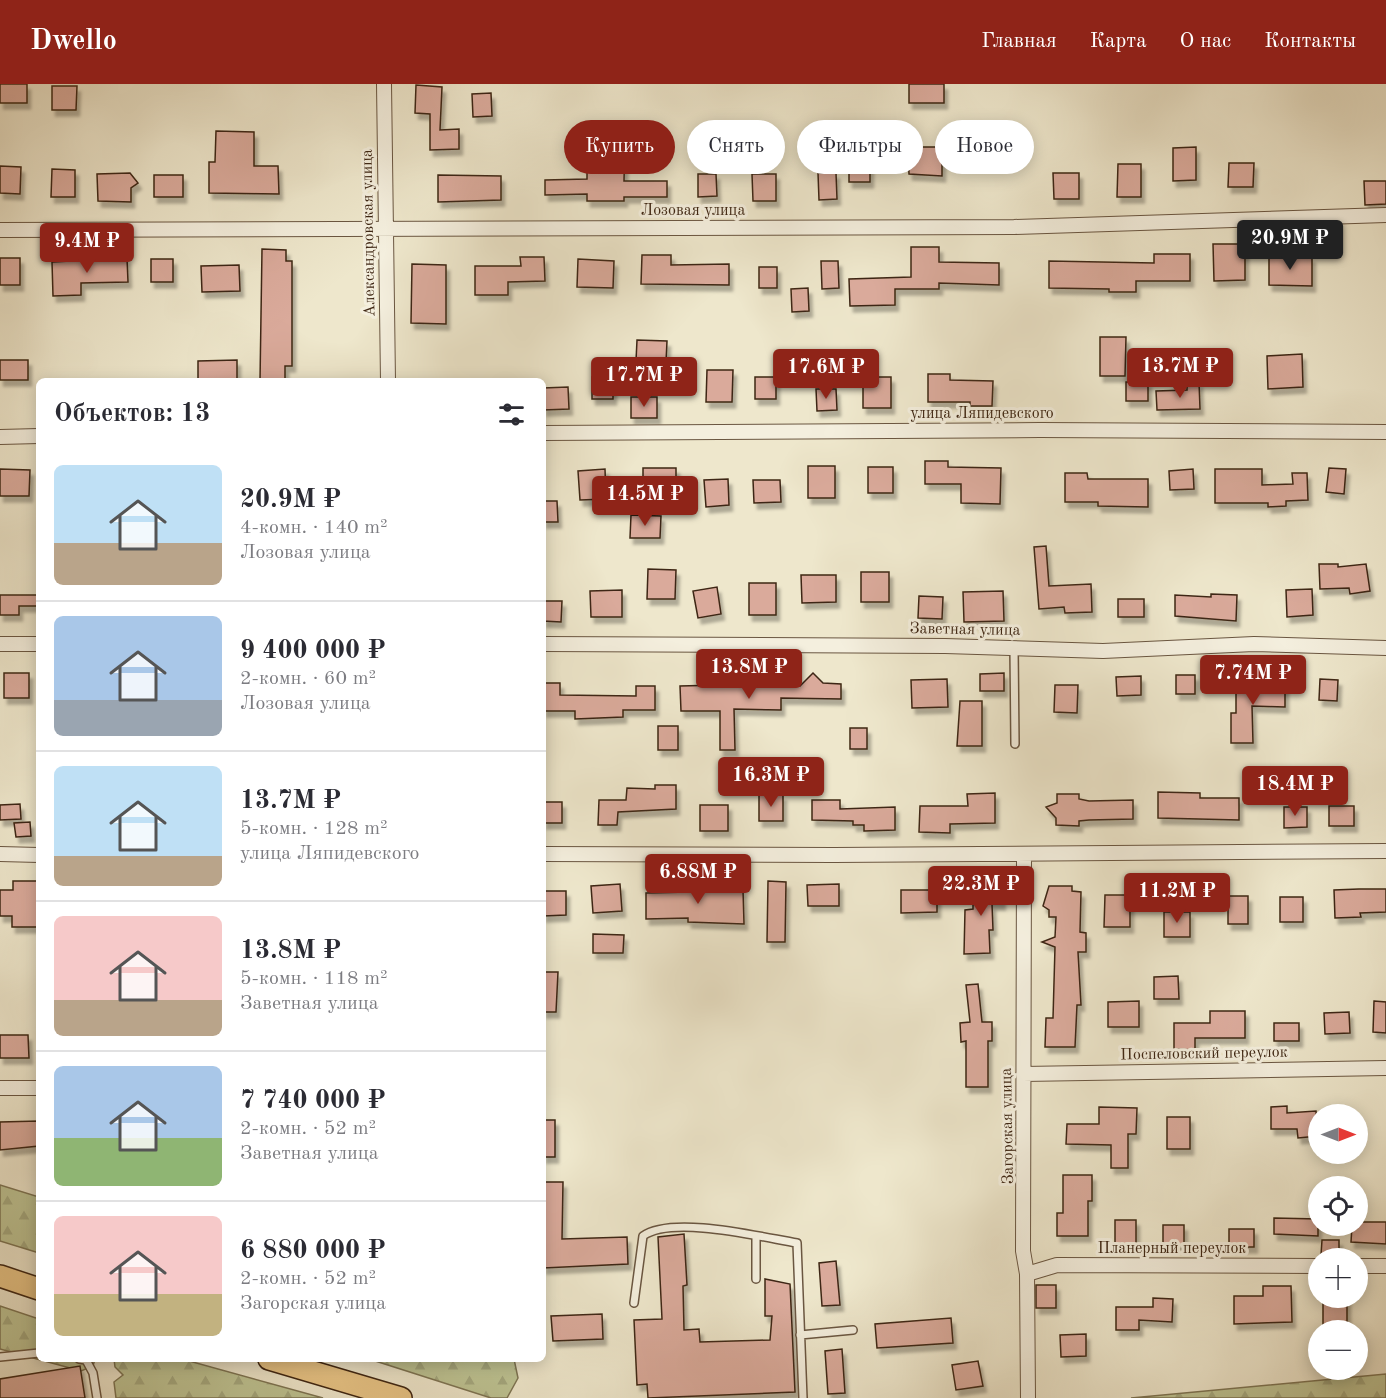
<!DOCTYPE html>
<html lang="ru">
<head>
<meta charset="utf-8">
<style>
	:root { --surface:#fff; --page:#f7f7f7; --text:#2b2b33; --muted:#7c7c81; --line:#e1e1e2; --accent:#8f2418 }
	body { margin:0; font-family:"Old Standard TT",serif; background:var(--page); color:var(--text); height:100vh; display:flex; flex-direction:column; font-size:22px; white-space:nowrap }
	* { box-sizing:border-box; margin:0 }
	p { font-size:20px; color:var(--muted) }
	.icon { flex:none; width:33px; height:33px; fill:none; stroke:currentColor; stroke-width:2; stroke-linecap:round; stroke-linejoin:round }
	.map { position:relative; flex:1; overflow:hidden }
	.drawer { position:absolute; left:36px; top:294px; width:510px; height:984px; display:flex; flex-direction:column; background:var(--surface); border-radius:9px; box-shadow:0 3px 15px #0003 }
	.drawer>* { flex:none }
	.top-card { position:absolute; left:564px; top:36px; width:570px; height:54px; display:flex; gap:12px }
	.needle { width:39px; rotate:90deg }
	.controls { position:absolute; left:1308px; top:1020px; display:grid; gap:12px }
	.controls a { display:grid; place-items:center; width:60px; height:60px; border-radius:50%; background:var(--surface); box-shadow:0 3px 15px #0003; font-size:30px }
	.price { position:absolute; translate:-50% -51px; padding:0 14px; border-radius:6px; background:var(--accent); color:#fff; font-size:20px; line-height:39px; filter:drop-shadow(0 2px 3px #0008) }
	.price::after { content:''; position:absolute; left:50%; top:36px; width:18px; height:14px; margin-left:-9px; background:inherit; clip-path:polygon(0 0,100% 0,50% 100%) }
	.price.selected { background:#222; color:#fff }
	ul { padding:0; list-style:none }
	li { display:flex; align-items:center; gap:18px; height:150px; padding:0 18px }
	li+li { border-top:2px solid var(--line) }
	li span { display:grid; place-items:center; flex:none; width:168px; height:120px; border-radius:9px; color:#555 }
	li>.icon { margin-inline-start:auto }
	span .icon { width:72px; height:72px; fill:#fffc; stroke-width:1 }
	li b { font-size:26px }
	h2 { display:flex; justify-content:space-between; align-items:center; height:72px; padding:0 18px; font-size:26px }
	.pill { padding:0 21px; border-radius:27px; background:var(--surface); box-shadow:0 3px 15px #0003; font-size:21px; line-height:54px }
	.pill.selected { background:var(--accent); color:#fff }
	header { display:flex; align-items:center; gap:36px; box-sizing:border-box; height:84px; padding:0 30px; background:var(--accent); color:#fff }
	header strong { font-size:28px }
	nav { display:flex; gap:33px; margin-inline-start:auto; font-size:21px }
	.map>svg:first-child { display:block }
</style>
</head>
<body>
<header>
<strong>Dwello</strong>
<nav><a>Главная</a><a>Карта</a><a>О нас</a><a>Контакты</a></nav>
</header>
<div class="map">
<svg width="1386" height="1314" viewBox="0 0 1386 1314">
	<defs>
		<pattern id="forest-firs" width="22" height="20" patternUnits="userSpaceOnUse" patternTransform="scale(1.5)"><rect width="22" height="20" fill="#bec494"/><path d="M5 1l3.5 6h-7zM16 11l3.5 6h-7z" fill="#a4a87f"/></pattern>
		<filter id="shadow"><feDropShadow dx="3.5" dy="6" stdDeviation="1.5" flood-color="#0004"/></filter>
	</defs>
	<rect width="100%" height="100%" fill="#eee7cc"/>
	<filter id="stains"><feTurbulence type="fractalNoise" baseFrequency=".00333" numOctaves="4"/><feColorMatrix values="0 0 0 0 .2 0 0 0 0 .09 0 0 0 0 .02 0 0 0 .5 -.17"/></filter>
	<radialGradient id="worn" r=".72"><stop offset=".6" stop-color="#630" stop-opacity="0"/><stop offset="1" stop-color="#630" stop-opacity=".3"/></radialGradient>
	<path fill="url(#forest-firs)" stroke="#7e7554" stroke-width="1.5" d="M0 1101 39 1113V1169L0 1157Z
		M0 1222 39 1235V1275H95L93 1282 81 1287 0 1265Z
		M114 1275H182L323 1314H116L114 1298 123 1291 115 1283Z
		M369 1275H514L518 1294 507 1314H491Z
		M1386 1290V1314H1131Z"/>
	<path fill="#daaa9b" stroke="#3e2613" stroke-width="1.5" filter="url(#shadow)" d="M0 0H27V19H0Z
		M909 0H944V19H909Z
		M416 1 442 3 440 46 459 45V65L430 66V30L415 29Z
		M52 2H77L76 26H52Z
		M491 9 492 32 473 33 472 10Z
		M961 40 993 43 992 66 960 64Z
		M216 47 254 48V82H278L279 110 209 109V78H215Z
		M587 57H625L624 97H667V113H624V117H587V110L545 111V96L587 95Z
		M908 63H942V92L909 90Z
		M1196 63V96L1173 97V64Z
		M870 73V98H849V74Z
		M1229 79H1254L1253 103H1228Z
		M1118 80H1141V113H1117Z
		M0 82 21 83 20 110 0 109Z
		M52 85 75 86V113H51Z
		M130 89 138 99 131 104V118L98 117 97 90Z
		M818 89H836L837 115 819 116Z
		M1053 89H1079V115H1054Z
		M698 90H716L717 112 698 113Z
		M752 90H776V117H753Z
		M154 91H183V113H154Z
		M438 91 501 92V116L438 118Z
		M1364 97H1386V120L1365 121Z
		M1213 160H1245V196L1214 197Z
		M911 163H939V178L999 179V201L939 199V205H895V221L850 222 849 195 911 193Z
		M262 165 286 166V177H292V282H285V297H260Z
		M1154 170H1190V197H1136V208H1109V205L1049 204V177L1154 179Z
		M642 171H671V181L729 180V201L641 200Z
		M1269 172 1312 173V202L1269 201Z
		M520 173H544L545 197 508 198V211H475V182H521Z
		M0 174H20V201H0Z
		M127 174 128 198 81 199V211L53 212 52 178Z
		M151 175H173V198H151Z
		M578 175 614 177 613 204 577 203Z
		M821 177H838L839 204 822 205Z
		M412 180 446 181V240L411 239Z
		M239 181 240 207 202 208 201 182Z
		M759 183H777V204H759Z
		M808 204 809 227 792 228 791 205Z
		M1100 253H1126L1125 292H1100Z
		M637 256 667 257 666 278 636 277Z
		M1302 270 1303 303 1268 305 1267 272Z
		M0 276H28V296H0Z
		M237 276V297H198V277Z
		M707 286H733L732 318H706Z
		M928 290H950V296L993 297 992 322H970V318H928Z
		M613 292V315H592V293Z
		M755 293H776V315H755Z
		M863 293H891V324H863Z
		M1126 298H1148V317H1126Z
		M1199 298 1200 325 1157 326 1156 307 1187 306V299Z
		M568 303 569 325 543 326V304Z
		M816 305H836L837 326 817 327Z
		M631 313H657V334H631Z
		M925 377H948V383L1001 384 1000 420 961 419V400H925Z
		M808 382H835V414H808Z
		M868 383H893V409H868Z
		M643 384H676V405H643Z
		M1329 384 1346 385 1344 410 1326 408Z
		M0 385 30 386 29 412H0Z
		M605 385 606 415 580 416 578 387Z
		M1193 385 1194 405 1170 406 1169 387Z
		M1215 385H1262V401L1293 400 1292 389H1307L1308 416 1286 417V422L1268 423V419H1215Z
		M1065 389H1087L1088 395H1148V423L1098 422V418H1065Z
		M728 395 729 421 706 423 704 396Z
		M753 396H780L781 418 754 419Z
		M543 417H557L558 438H543Z
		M631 431 661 432 660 454H630Z
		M1046 462 1049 502 1091 500 1092 528 1065 529 1064 523 1039 525 1034 463Z
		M1319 480H1338V483L1366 480 1370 507 1350 510 1349 504 1320 505Z
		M648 485 676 486 675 515H647Z
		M861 488H889V518H861Z
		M801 491H836V518L802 519Z
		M749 499H776V531H749Z
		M717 503 721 530 698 534 693 507Z
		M1312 505 1313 531 1287 533 1286 506Z
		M622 506V533H591L590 507Z
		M1003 507 1004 537 964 538 963 508Z
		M1211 510 1237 511 1236 537 1175 532V511L1211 513Z
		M0 511H39V522H19V531H0Z
		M919 512 943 513 942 535 918 534Z
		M1118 515H1144V533H1118Z
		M543 517H562L561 538 543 537Z
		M4 589H29V614H4Z
		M813 589 823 599 841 600V615L781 614V626L734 625 735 666H720V627H681L680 602 719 601V597H734V599L800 602Z
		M1004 589V607H980V590Z
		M1176 591H1195V610H1176Z
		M1141 592V611L1117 612 1116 593Z
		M1236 593H1251V599L1285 600V623L1252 622 1253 659H1231V629H1236Z
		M947 595 948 623 912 624 911 596Z
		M1320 595 1338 596 1337 617 1319 616Z
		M543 599H560V611L636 612V602H655V626H623V633L575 635V627H543Z
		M1055 601H1078L1077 629 1054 628Z
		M960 617H982V662H957Z
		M658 642H678V666H658Z
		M850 644H867V665H850Z
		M655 701H676V725L618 728 617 741H598L599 716H626L627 704 655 705Z
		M1158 708 1200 709V714H1239V736L1158 734Z
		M995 709V739L950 740V749L919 748 920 722H968L967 710Z
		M1057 710H1079V715L1089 717 1133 716V735L1089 736 1079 737V742L1056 741V734L1046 723 1057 719Z
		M759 711H783V737H759Z
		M812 716H840V725L895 723V746L864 747V741H853V737L812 736Z
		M543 718H562V739H543Z
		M20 720 21 735 0 736V721Z
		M700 721H728V747H700Z
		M1329 722H1354V742H1329Z
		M1284 723H1307V743L1284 744Z
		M30 738 31 752 16 753 14 739Z
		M13 797H39V843H12V832H0V806H13Z
		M768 797 786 798 785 858H767Z
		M1001 798 1002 820H992L993 846H989L990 869 964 870 965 826 973 825V799Z
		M688 799H710V806H743L744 840 688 838V834L646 835V809L688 808Z
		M620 800 622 827 593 829 591 802Z
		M839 800V822H808L807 801Z
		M1049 802H1072V807L1081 808 1080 848 1086 849V868H1078L1081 921H1077L1075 963H1045L1046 934H1053L1055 863 1042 858 1055 853 1056 833H1049V826L1043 822Z
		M1359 805H1386V828L1360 829 1361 833 1335 834 1334 806Z
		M901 806H937V828L901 829Z
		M543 807H566V831L543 832Z
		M1105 811H1130V843H1104Z
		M1228 812H1248V840H1228Z
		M1280 813H1303V838H1280Z
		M1164 828H1190V853H1164Z
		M593 850 624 851 623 869H593Z
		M543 888H558L556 928H543Z
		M1178 892 1179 915H1154V893Z
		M978 900 982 938H992V957H988V1003H966V957L961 958 960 939 970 938 966 901Z
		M1139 917V943H1108V918Z
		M1374 917 1386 918V949L1373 948Z
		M1210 927H1245V954H1195V966L1174 965V939H1210Z
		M1349 928 1350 949 1325 950 1324 929Z
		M1274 939H1299V957H1274Z
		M0 951H28L29 974H0Z
		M1287 1022V1029L1316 1027 1318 1052 1298 1054 1297 1045H1271V1023Z
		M1099 1023 1137 1024 1136 1050H1128V1084H1111V1061L1066 1060 1067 1040H1099Z
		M1167 1033H1190V1065H1167Z
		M543 1036H555V1073H543Z
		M39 1037V1062L0 1066V1038Z
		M1063 1091H1092V1117H1088V1152H1057V1129H1063Z
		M543 1098H563L562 1155 627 1153 628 1180 543 1184Z
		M1274 1134 1318 1135V1152L1274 1150Z
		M1115 1136H1136V1161H1115Z
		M1358 1138H1386V1160L1351 1158 1352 1142H1358Z
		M1163 1141H1184V1162H1163Z
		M1229 1145H1254V1163H1229Z
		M684 1150 687 1201 683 1202 684 1246 699 1245 700 1258 770 1256 772 1232H765V1195L790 1200 795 1308 648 1314 647 1300 637 1301 634 1236 662 1235 658 1153Z
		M1322 1156H1339V1172L1321 1171Z
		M836 1177 840 1221 822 1222 819 1179Z
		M1036 1201H1056V1224H1036Z
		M1263 1202H1291L1292 1238 1234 1240V1212H1263Z
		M1153 1214 1173 1215 1172 1238 1139 1236V1246H1116V1223H1153Z
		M1323 1214H1347V1242H1323Z
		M602 1230 603 1255 553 1257 551 1232Z
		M951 1234 953 1259 877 1264 875 1240Z
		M1086 1250V1272L1061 1273 1060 1251Z
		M842 1265 845 1309 828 1310 825 1267Z
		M978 1277 983 1302 956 1306 952 1281Z
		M80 1282 85 1314H0V1295Z"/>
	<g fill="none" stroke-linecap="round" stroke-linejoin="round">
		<g stroke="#6a5641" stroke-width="10">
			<path id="lane" d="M1014 564 1015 660
				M756 1153V1195
				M634 1219 643 1152C672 1131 761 1153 797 1159L803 1314
				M800 1251 853 1246
				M0 1273 39 1269
				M79 1275 86 1276 93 1289 97 1314"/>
		</g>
		<g stroke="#6a5641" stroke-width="16">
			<path id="street" d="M384 0 388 297
				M0 146 1014 143 1386 131
				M543 349 1040 346 1386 348
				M0 353 39 352
				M0 560H39
				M543 560 945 562 1103 567 1254 560 1386 564
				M0 770 39 771
				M543 770 834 771 1386 767
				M1024 770 1023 1167 1027 1190 1028 1314
				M1023 990 1386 984
				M0 1004H39
				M1358 1182H1386
				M1027 1190 1057 1181 1318 1182"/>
		</g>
		<g stroke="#3e2613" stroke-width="24">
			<path id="primary" d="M0 1192 39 1205
				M269 1275 401 1314"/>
		</g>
		<use href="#lane" stroke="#f4efde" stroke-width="7"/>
		<use href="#street" stroke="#f4efde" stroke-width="14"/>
		<use href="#primary" stroke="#e7c486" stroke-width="21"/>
	</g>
	<g text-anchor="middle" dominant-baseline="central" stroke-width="6" stroke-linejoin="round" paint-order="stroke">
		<g font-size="16" fill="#3e2613" stroke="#f4efde">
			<text x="693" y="127">Лозовая улица</text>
			<text transform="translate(369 149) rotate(-91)">Александровская улица</text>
			<text x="982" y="330">улица Ляпидевского</text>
			<text transform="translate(965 546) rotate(1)">Заветная улица</text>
			<text transform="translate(1204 970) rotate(-1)">Поспеловский переулок</text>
			<text transform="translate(1008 1042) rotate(-91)">Загорская улица</text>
			<text x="1172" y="1165">Планерный переулок</text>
		</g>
	</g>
	<rect width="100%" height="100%" filter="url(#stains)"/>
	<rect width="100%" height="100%" fill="url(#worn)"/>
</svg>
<div class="controls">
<a><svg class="needle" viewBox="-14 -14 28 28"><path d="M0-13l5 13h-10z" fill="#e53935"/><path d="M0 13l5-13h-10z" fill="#7c7c81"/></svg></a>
<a><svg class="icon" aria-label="locate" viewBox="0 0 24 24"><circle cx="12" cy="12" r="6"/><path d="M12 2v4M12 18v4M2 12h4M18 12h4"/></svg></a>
<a>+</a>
<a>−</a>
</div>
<b class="price selected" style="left:1290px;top:187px">20.9M ₽</b>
<b class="price" style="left:87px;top:190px">9.4M ₽</b>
<b class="price" style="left:1180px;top:315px">13.7M ₽</b>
<b class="price" style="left:826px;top:316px">17.6M ₽</b>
<b class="price" style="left:644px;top:324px">17.7M ₽</b>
<b class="price" style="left:645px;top:443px">14.5M ₽</b>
<b class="price" style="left:749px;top:616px">13.8M ₽</b>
<b class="price" style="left:1253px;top:622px">7.74M ₽</b>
<b class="price" style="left:771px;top:724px">16.3M ₽</b>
<b class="price" style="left:1295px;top:733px">18.4M ₽</b>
<b class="price" style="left:698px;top:821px">6.88M ₽</b>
<b class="price" style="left:981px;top:833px">22.3M ₽</b>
<b class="price" style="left:1177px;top:840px">11.2M ₽</b>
<div class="top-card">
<a class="pill selected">Купить</a>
<a class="pill">Снять</a>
<a class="pill">Фильтры</a>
<a class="pill">Новое</a>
</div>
<section class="drawer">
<h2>Объектов: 13<svg class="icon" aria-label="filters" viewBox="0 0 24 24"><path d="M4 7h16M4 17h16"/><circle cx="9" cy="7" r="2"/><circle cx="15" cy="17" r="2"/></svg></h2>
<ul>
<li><span style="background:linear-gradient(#bfe0f5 65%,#b9a48a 0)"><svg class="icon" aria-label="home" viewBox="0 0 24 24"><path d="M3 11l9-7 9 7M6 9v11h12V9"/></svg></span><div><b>20.9M ₽</b><p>4-комн. · 140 m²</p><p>Лозовая улица</p></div></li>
<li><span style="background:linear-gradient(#a9c7e8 70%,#9aa5b1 0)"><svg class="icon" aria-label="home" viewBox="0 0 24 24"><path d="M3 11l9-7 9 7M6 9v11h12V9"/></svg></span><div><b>9 400 000 ₽</b><p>2-комн. · 60 m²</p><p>Лозовая улица</p></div></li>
<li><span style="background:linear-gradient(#bfe0f5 75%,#b9a48a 0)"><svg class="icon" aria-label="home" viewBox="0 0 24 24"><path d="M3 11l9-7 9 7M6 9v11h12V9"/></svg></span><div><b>13.7M ₽</b><p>5-комн. · 128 m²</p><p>улица Ляпидевского</p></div></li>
<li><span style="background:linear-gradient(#f6c9c9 70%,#b9a48a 0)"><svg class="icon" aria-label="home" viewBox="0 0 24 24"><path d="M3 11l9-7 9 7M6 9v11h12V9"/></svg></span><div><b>13.8M ₽</b><p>5-комн. · 118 m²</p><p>Заветная улица</p></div></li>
<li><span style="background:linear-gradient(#a9c7e8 60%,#8fb573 0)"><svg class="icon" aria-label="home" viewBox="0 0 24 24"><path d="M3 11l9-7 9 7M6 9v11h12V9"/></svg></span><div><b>7 740 000 ₽</b><p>2-комн. · 52 m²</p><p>Заветная улица</p></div></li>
<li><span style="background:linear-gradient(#f6c9c9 65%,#c2b280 0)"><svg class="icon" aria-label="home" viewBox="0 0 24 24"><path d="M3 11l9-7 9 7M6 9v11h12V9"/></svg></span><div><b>6 880 000 ₽</b><p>2-комн. · 52 m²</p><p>Загорская улица</p></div></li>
</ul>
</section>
</div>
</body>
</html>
